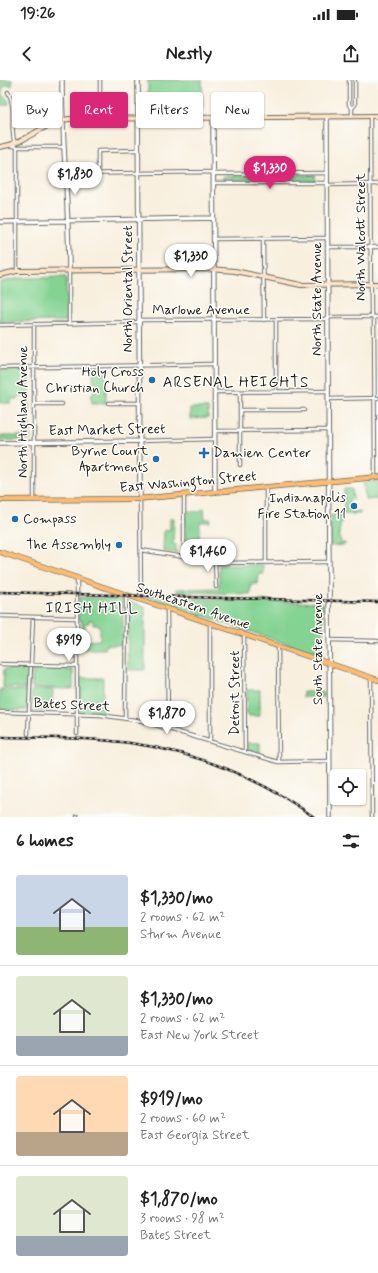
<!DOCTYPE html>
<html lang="en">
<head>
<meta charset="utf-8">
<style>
	:root { --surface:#fff; --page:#f6f6f6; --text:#222; --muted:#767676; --line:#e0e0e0; --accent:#db2777 }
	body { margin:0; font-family:Mynerve,sans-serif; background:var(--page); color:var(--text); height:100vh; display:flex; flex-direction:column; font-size:15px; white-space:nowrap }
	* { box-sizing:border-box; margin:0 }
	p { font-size:13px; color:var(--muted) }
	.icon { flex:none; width:22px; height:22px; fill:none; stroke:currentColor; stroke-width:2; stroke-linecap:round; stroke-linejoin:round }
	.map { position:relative; height:737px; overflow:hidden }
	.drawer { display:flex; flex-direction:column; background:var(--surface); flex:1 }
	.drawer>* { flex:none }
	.top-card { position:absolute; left:12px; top:12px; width:354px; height:36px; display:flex; gap:8px }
	.buttons { position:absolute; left:330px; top:689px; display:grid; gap:8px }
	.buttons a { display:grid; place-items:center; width:36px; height:36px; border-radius:4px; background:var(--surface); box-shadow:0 1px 3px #0004; font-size:20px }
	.price { position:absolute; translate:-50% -34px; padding:0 9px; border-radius:14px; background:#fff; color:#222; font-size:13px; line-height:26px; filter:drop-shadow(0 1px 2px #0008) }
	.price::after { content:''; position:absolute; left:50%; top:24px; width:12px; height:9px; margin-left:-6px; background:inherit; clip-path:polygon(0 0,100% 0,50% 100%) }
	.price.selected { background:var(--accent); color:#fff }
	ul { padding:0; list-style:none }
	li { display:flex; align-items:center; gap:12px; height:100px; padding:0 16px }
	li+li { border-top:1px solid var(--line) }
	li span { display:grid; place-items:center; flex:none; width:112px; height:80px; border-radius:4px; color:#555 }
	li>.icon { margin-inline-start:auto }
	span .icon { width:48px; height:48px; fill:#fffc; stroke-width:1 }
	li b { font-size:17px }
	h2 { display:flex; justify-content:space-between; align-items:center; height:48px; padding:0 16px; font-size:17px }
	.tag { padding:0 14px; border-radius:4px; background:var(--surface); box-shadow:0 1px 3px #0004; font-size:14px; line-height:36px }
	.tag.selected { background:var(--accent); color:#fff }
	.status { display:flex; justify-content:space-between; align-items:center; height:28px; padding:0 20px; background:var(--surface); direction:ltr }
	.status svg { height:11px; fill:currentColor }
	header { display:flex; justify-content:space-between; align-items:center; height:52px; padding:0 16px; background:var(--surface); font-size:18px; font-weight:800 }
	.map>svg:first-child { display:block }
</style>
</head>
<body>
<div class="status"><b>19:26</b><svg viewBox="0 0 49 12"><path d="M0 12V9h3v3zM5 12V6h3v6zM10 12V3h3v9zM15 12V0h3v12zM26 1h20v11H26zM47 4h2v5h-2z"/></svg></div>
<header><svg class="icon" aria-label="back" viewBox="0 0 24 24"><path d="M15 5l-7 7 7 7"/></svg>Nestly<svg class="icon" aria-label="share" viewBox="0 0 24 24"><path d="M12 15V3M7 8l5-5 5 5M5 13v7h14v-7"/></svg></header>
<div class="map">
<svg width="378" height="737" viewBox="0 0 378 737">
	<rect width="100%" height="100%" fill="#fdfcf7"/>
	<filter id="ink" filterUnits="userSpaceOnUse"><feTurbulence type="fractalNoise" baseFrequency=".025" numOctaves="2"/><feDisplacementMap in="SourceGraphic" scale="8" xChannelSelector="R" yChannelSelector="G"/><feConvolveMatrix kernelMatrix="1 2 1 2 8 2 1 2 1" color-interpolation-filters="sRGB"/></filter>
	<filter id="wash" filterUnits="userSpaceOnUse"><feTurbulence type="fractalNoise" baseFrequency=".012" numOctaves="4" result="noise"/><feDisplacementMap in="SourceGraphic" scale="16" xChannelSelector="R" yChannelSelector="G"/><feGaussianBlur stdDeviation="0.9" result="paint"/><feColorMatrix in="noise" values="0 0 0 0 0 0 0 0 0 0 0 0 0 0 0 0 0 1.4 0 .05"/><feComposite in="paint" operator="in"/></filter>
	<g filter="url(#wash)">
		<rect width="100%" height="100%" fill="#f8efde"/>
		<path fill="#84d393" stroke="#507858" d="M0 0H12V6L6 5 2 10V15L8 20 9 25H0Z
			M148 0H202L203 28 148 29Z
			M39 32H59V37L38 44Z
			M273 95H315V101H273Z
			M223 96H266L268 98 267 101H223Z
			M66 197 67 241 0 242V202L21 198Z
			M0 290H29L30 360H0V356H28L27 317H17V319H11V323H0Z
			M106 290V323H92L91 315 94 314 93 291Z
			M190 328H208V338L190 339Z
			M378 401V419L366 420 363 403Z
			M344 409H352L353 419H349L351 432 360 431V434H344Z
			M204 428 205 439H211L210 442H200L199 473 209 474 211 478 186 474 185 431 199 432Z
			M341 434 342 441 341 442 339 453 341 463H345V465L332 466 330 465 331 435Z
			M170 438H174L173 464 176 465V473L163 471 164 450H170Z
			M219 485H263V494H259L258 504H251L250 514 177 512V509L219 508Z
			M79 517 123 519V565H105V569H79V563L82 561 100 560V545H93V540H89V543H85V555L82 557V541L78 540Z
			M147 517 323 523V576Z
			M127 521 145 527V590H128Z
			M4 589H29V608L3 607Z
			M32 589 73 590V609L32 608Z
			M79 598H103V634L79 632Z
			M0 609 28 610 27 630H0Z
			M32 610H53L52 631H35L37 624 31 623Z
			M246 610H260V636H247Z
			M303 612H323V617H303Z
			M247 663H260V674L247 670Z"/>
	</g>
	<g filter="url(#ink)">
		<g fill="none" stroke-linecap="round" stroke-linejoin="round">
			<g stroke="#696660" stroke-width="4.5">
				<path id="minor" d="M100 0V39
					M349 0V25L352 28V36
					M8 12C17 28 9 47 15 64
					M352 28 355 25V0
					M370 37 371 233 374 239 375 397
					M11 65 17 67H63
					M17 67V191
					M65 94 213 92
					M98 94V71L138 70
					M213 94 327 93
					M213 103H327
					M327 105 378 104
					M213 159 327 158
					M263 159 264 240
					M327 167H378
					M69 192V243
					M276 240V311
					M34 244V419
					M0 245 137 242 142 240 324 239 331 237H378
					M0 288 214 284
					M215 312 328 311
					M240 312V385
					M328 319 378 318
					M109 323H139
					M34 324H62
					M240 330H304
					M215 351 328 350
					M140 361 214 359
					M266 407V483
					M184 415V476
					M141 470 220 483 328 482
					M215 478 216 507
					M77 498V654
					M139 518 141 511 140 418
					M167 529 168 648
					M0 536 76 538
					M210 544V661
					M244 555 245 672
					M329 560 378 561
					M278 567 279 682
					M0 584 77 586
					M371 598 372 737
					M0 632 100 635 142 641 278 682 330 681
					M125 639 126 515
					M28 654 33 537
					M77 737V736"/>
			</g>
			<g stroke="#696660" stroke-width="5.5">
				<path id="tertiary" d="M62 0C62 64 69 128 69 192
					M138 0 140 418
					M327 37 330 737
					M213 38 215 412
					M0 142 213 138
					M0 363 140 361"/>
			</g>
			<g stroke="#696660" stroke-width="6">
				<path id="secondary" d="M0 67C26 64 43 42 69 39L378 36
					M0 195 17 191 209 189 235 191 301 205 378 204"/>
			</g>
			<g stroke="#696660" stroke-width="6">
				<path id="primary" d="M0 420 137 419 378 397
					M0 472 378 600"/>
			</g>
			<use href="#minor" stroke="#fff" stroke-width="2.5"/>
			<use href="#tertiary" stroke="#fff" stroke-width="3.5"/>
			<use href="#secondary" stroke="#fee4c6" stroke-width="4"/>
			<use href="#primary" stroke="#fdbc70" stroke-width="4.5"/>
			<g stroke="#1c1c1c" stroke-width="2.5">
				<path id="rail" d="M0 512 378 522
					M0 657C43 658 87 657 130 663 196 672 260 698 314 737"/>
			</g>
			<use href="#rail" stroke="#fdfcf7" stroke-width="1" stroke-dasharray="3" stroke-linecap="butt"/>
		</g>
	</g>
	<g fill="#1f6fb2" stroke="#fdfcf7" stroke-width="1.5">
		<circle cx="152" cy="300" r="4"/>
		<path d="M202 367h4v4h4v4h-4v4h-4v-4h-4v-4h4z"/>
		<circle cx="156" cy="379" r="4"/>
		<circle cx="354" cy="426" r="4"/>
		<circle cx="15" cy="439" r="4"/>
		<circle cx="119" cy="465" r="4"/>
	</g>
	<g text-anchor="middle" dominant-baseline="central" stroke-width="3" stroke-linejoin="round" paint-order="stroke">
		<g font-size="14" fill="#1c1c1c" stroke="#fdfcf7">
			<text transform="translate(361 157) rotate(-90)">North Walcott Street</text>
			<text transform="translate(128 209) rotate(-90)">North Oriental Street</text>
			<text transform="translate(317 219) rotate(-90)">North State Avenue</text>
			<text x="201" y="230">Marlowe Avenue</text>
			<text transform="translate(23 332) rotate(-90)">North Highland Avenue</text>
			<text transform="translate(107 350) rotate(-1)">East Market Street</text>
			<text transform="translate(188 402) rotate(-5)">East Washington Street</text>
			<text transform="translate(193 526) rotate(19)">Southeastern Avenue</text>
			<text transform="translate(318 569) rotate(-90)">South State Avenue</text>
			<text transform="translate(235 613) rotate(-90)">Detroit Street</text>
			<text transform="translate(72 625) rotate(3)">Bates Street</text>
		</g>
		<g font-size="14" fill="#1c1c1c" stroke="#fdfcf7" text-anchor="end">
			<text x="144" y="292">Holy Cross<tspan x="144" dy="16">Christian Church</tspan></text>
			<text x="148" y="371">Byrne Court<tspan x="148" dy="16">Apartments</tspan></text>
			<text x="213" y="373" text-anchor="start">Damien Center</text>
			<text x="346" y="418">Indianapolis<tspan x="346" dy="16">Fire Station 11</tspan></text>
			<text x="23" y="439" text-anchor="start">Compass</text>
			<text x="111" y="465">The Assembly</text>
		</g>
		<g font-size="15" letter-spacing="1" fill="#1c1c1c" stroke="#fdfcf7">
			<text x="236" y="303">ARSENAL HEIGHTS</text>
			<text x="92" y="529">IRISH HILL</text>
		</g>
	</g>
</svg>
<div class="buttons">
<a><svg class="icon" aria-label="locate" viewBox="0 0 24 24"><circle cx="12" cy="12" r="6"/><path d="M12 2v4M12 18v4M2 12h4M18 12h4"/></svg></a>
</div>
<b class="price selected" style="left:270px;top:110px">$1,330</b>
<b class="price" style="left:75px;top:116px">$1,830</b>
<b class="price" style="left:191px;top:198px">$1,330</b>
<b class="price" style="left:208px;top:493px">$1,460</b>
<b class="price" style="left:69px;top:582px">$919</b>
<b class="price" style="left:167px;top:655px">$1,870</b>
<div class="top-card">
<a class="tag">Buy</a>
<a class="tag selected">Rent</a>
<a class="tag">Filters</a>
<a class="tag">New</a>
</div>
</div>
<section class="drawer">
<h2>6 homes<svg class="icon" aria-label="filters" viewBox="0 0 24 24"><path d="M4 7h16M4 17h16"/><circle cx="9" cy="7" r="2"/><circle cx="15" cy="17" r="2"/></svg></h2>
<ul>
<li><span style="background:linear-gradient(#c9d6e8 65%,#8fb573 0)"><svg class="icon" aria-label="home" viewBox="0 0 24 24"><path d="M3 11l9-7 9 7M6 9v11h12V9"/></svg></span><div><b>$1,330/mo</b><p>2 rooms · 62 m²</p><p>Sturm Avenue</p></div></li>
<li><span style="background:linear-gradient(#dfe7d0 75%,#9aa5b1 0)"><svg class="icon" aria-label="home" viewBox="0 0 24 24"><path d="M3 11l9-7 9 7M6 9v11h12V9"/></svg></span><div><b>$1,330/mo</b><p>2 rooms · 62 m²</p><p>East New York Street</p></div></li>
<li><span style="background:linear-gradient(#ffd9b3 70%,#b9a48a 0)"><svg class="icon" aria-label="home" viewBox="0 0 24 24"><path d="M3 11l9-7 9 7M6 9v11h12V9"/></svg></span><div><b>$919/mo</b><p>2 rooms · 60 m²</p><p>East Georgia Street</p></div></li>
<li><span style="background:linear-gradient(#dfe7d0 75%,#9aa5b1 0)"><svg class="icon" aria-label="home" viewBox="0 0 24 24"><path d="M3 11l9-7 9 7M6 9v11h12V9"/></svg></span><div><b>$1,870/mo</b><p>3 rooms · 98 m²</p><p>Bates Street</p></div></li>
</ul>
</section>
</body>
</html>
